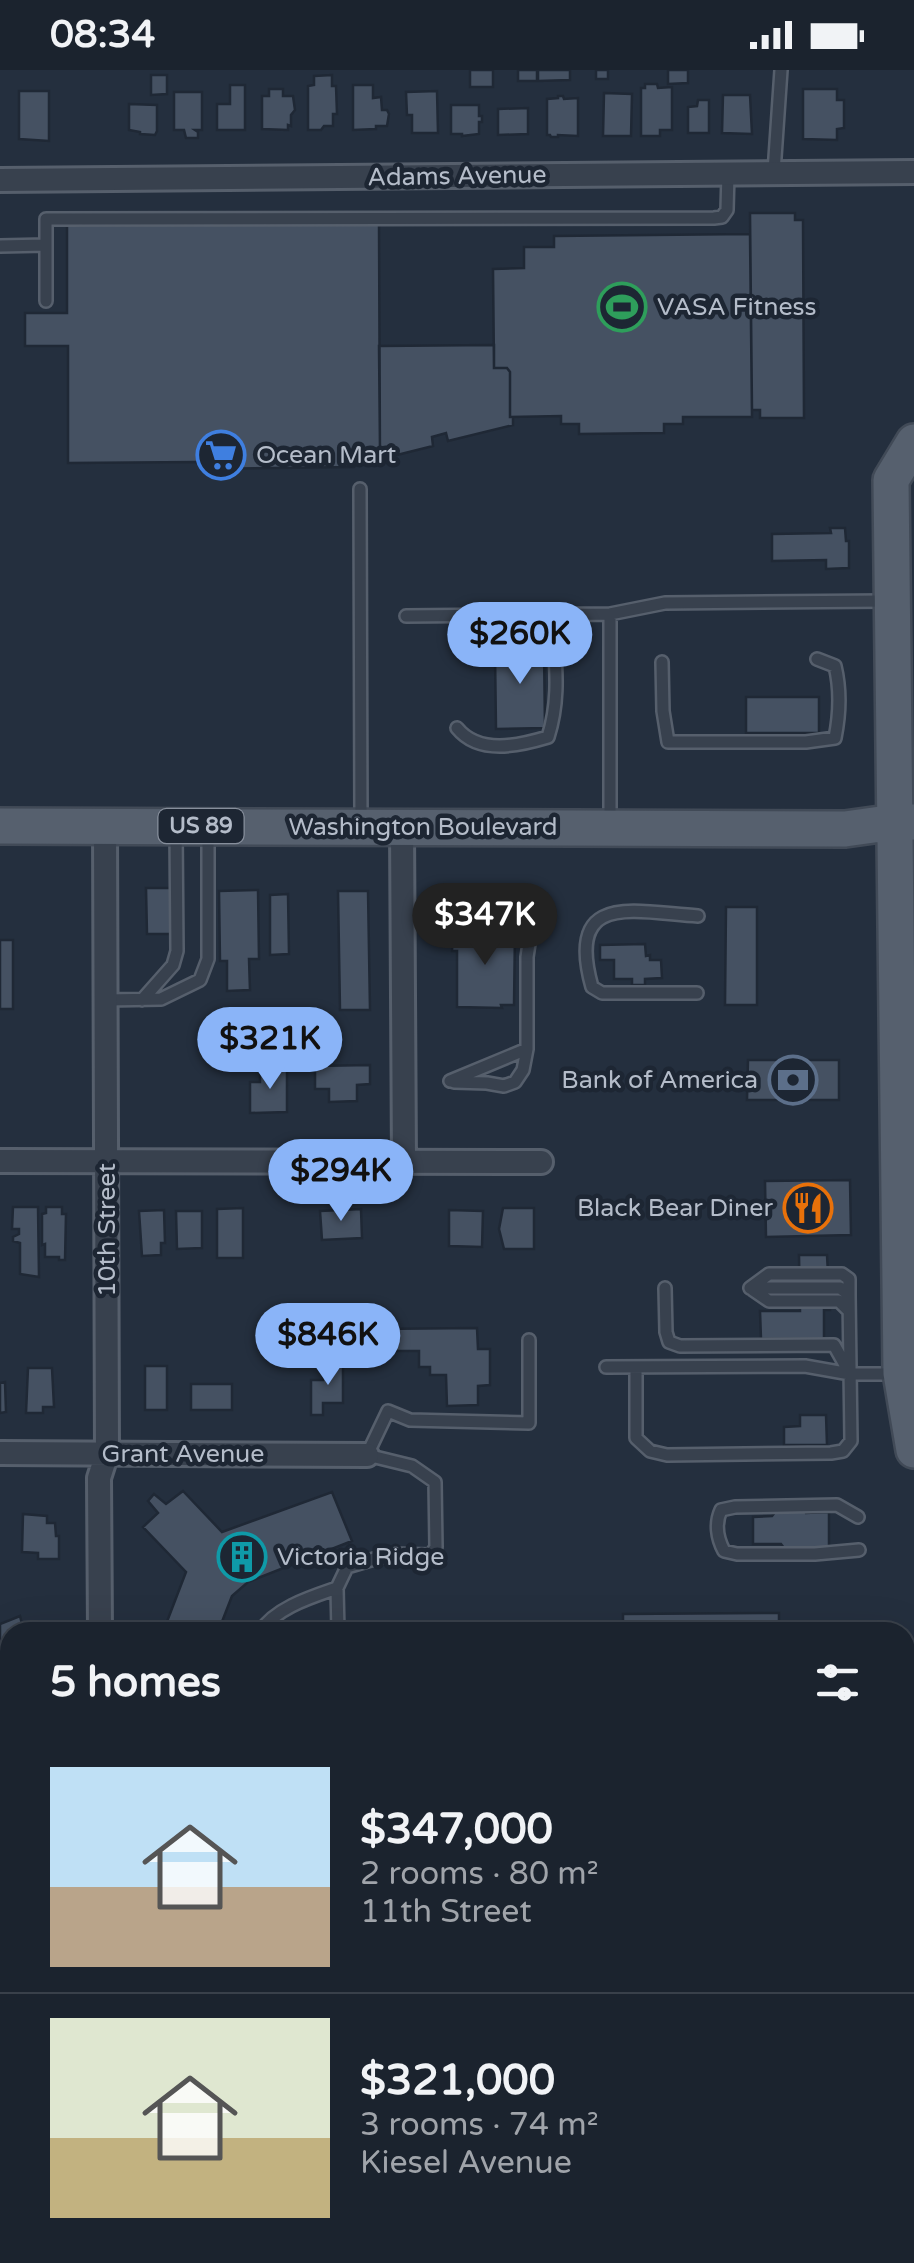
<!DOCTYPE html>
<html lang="en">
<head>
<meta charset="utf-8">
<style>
	:root { --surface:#1b232e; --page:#282f3a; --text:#f1f3f6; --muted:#a0a4aa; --line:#39404a; --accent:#8ab4f8 }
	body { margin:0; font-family:"Varela Round",sans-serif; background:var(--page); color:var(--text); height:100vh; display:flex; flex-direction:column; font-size:38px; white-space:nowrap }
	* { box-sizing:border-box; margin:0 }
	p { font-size:32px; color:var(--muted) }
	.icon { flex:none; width:55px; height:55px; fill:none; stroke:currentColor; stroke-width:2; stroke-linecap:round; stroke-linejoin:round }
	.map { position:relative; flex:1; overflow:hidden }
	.drawer { position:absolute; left:0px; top:1552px; width:915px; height:642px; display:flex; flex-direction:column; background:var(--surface); border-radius:30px 30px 0 0; box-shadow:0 10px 40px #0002,0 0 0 2px var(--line) }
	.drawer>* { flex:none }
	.price { position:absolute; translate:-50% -85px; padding:0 22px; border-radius:35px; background:var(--accent); color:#111; font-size:32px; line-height:65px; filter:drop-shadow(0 2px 5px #0008) }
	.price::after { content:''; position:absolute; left:50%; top:60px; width:30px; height:22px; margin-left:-15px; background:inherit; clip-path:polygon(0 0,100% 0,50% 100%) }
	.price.active { background:#222; color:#fff }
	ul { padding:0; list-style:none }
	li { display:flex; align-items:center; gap:30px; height:250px; padding:0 50px }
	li+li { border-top:2px solid var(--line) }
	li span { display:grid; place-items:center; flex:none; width:280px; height:200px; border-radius:0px; color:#555 }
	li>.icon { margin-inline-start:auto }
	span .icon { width:120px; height:120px; fill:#fffc; stroke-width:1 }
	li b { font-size:42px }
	h2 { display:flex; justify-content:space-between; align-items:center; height:120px; padding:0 50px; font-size:42px }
	.status { display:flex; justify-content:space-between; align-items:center; height:70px; padding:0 50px; background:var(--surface); direction:ltr }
	.status svg { height:28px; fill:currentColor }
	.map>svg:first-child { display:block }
</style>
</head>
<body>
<div class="status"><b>08:34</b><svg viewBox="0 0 49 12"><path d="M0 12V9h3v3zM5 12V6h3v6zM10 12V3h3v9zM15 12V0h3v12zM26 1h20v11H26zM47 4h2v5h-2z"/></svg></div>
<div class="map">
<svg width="914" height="2193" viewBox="0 0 914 2193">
	<defs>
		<pattern id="grass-dots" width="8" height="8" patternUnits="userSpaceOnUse" patternTransform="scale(2.5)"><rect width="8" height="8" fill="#263c3f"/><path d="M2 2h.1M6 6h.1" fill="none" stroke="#435659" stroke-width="1.8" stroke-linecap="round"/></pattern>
	</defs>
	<rect width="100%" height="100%" fill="#242f3e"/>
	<path fill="url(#grass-dots)" d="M286 2185H553L554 2193H286Z"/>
	<path fill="#455162" stroke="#1f2835" stroke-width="2.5" d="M470 0H493V17H470Z
		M518 0H537V11H518Z
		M538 0H570V10L538 11Z
		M596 0H608V9H596Z
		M668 0H688V13L668 14Z
		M151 5H167V24L151 25Z
		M332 5V16H336L337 44H333V56H324L321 60H308V16L314 15V6Z
		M645 14H657L658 18 672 17V60H660V66H641V18H645Z
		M230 15H245V60H217V34H230Z
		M353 15H373V28L381 27 382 40H387L389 44 387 56H376V59L353 60Z
		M269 19H283V26H293L295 40 291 45V56L288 55V60L262 59V26H269Z
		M803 19H837V30H844V58L837 59V70L803 69Z
		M19 21H49V71L19 69Z
		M437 21 438 63H412V45H407L406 22Z
		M174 22H202V60H195L198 62V68H186L184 60H174Z
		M604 23 632 24 631 66H603Z
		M723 25H750L752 64 722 63Z
		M558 26H563L564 29 578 28V66L558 65V67H551L550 65H547V29L558 28Z
		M698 30H709V63H688V37L697 36Z
		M129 34 157 35V61L155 65 140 64V62L129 60Z
		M451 35H479V46H482V52H479V64L462 66V64H451Z
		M528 38V64L498 65V39Z
		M750 143H795V150H803L804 348H760V340H752Z
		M379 154 380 392H359L354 397 202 399 196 392 68 393V276H25V243H67V155Z
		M750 164 752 347H683V354H664V363L579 364V354H561V346L510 347V302L507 298H494L493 199 524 198V177H554V166Z
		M494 275V298H507L510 302V347H513V355L448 371 446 363 432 367 433 376 393 386 391 377 380 380 379 276Z
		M830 458H845L846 471H849V498L826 499V490L772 491V464L831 463Z
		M536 572V579L544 580 545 658 496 659 495 583H505V573Z
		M746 627H819V663H746Z
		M146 818H172V864H147Z
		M258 820 259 889H249L250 920 227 921V891H220L219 821Z
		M338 821H368L370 940H340Z
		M288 824 289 884 270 885V825Z
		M726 837H757V935H725Z
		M453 860 515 861 514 935H501L502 938 457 937V881H452Z
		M0 870H13V939H0Z
		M645 874 646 886 650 885V890H661L662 908 645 909V915H632V909H614V890H600V875Z
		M748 990H839V1030H747Z
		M370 995V1014L357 1015V1031L329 1032V1019H315V996Z
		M287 999V1042L250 1043V1012H260V1000Z
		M850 1110 851 1165 766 1167 765 1111Z
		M13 1137H38L39 1207 20 1204V1173L13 1171V1167L19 1164V1159H12Z
		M46 1137H62V1144H66L65 1190H59V1187H45V1174L42 1175V1144L46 1143Z
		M243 1138V1188H217V1139Z
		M503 1138H534V1179H504L499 1159Z
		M361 1139 362 1168 322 1170 320 1141Z
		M164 1140 165 1173H161V1185L142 1186 139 1141Z
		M449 1140 483 1141 482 1177 449 1176Z
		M176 1141H202V1178L177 1179Z
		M799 1185H827L830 1240H824V1269H761L760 1241H800Z
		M477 1258 478 1279H490V1315L478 1316V1335L447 1336 446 1305H430V1297H419V1281H374V1259Z
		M331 1287H343V1333H323V1345H311V1310H323V1306H331Z
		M145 1296H167V1340H145Z
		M28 1298H52L54 1337H43V1343H26Z
		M5 1312 6 1342 0 1343V1313Z
		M191 1314H232V1340H191Z
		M800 1345H826L827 1375H784V1357L800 1356Z
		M183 1421 222 1462 332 1422 352 1471 248 1512 232 1526 218 1562H163L186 1502 143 1457 158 1443 148 1431 154 1424 166 1434Z
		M805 1440 806 1443 829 1442V1478H784L781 1474H753V1447L772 1446 776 1441Z
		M23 1444 47 1446V1453H55L56 1466H59V1489H38V1483L22 1482Z
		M779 1543V1562H623V1544Z
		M20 1546 24 1562H10V1606L0 1609V1554Z
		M0 1947H10V2185H158V2193H0Z
		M158 2185H208L209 2193H158Z"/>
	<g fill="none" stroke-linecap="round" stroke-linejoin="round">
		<g stroke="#565f6c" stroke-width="16">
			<path id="lane" d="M774 102 781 0
				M46 175V231
				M0 176 46 175V149L714 148 722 147 727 140 728 103
				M360 419 361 754
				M610 544V753
				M406 546 610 544 665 533 886 531
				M456 567C487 565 526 557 554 574 557 606 558 636 548 667 518 676 479 685 457 658
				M662 592 663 641 668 672H806L835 668C840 643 841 621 835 596L817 589
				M697 923H602L592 917C565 821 634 842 698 846
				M107 930 161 929 200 910 208 889V760
				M142 930 173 895 177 881 176 761
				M450 1011 527 979V887L532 854 531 844H450
				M454 1012 487 1013 504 1016 515 1012 523 1000 527 979
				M665 1218 666 1262 669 1272 680 1276 834 1275 848 1300
				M750 1218 769 1204H842L849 1209V1225
				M750 1218 769 1231H839L849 1241
				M606 1297 805 1296 850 1304H897
				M636 1297V1368L650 1381 667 1385 831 1383 843 1381 851 1371 849 1225 840 1218H750
				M858 1447 837 1435 735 1437 721 1440C715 1453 717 1468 724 1481L737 1484H815L859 1480
				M337 1518 338 1562
				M260 1562C275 1538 311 1527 337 1518L347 1497 391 1484 431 1485 436 1477 435 1412 412 1396 367 1385 388 1341 410 1350 529 1353V1270
				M0 1899 10 1893
				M905 2164H914
				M229 2185V2193"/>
		</g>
		<g stroke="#565f6c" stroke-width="28">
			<path id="street" d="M0 110 914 102
				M402 758 404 1092
				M0 1091 541 1092
				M0 1383 367 1385
				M100 1562 99 1408 107 1383 105 756
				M0 1702 10 1698
				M905 1718H914"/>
		</g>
		<g stroke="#414a57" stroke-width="40">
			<path id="primary" d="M914 372 891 410 901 1303 914 1380
				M0 756 845 759 895 752H914"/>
		</g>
		<use href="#lane" stroke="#38414e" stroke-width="11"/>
		<use href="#street" stroke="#38414e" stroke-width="22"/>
		<use href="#primary" stroke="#56606e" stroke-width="35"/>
	</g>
	<defs>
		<g id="stadium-ring" transform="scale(2.5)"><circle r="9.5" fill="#1d2633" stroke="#2e9e5b" stroke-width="1.5"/><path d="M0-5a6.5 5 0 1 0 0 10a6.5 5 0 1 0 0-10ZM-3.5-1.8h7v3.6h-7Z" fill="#2e9e5b"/></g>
		<g id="supermarket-ring" transform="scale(2.5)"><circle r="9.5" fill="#1d2633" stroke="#3f7fe0" stroke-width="1.5"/><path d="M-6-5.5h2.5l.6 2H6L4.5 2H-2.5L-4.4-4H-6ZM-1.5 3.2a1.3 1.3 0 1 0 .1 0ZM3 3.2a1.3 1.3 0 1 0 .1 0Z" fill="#3f7fe0"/></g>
		<g id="bank-ring" transform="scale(2.5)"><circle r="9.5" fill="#1d2633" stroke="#5c6f8a" stroke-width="1.5"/><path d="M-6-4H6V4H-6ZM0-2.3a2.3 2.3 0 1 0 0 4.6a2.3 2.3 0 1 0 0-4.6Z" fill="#5c6f8a"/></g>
		<g id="restaurant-ring" transform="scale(2.5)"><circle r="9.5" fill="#1d2633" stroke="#e8710a" stroke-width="1.5"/><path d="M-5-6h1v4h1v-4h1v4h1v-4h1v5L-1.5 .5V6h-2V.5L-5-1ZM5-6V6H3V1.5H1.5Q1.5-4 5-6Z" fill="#e8710a"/></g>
		<g id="building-ring" transform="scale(2.5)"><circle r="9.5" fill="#1d2633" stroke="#0f9aa8" stroke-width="1.5"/><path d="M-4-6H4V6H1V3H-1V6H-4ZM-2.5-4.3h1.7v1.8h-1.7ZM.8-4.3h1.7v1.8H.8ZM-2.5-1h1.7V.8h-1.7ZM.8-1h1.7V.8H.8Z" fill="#0f9aa8"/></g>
	</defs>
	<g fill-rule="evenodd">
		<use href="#stadium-ring" x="622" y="237"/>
		<use href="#supermarket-ring" x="221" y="385"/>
		<use href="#bank-ring" x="793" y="1010"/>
		<use href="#restaurant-ring" x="808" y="1138"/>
		<use href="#building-ring" x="242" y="1487"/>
	</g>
	<g text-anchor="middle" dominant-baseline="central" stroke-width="9" stroke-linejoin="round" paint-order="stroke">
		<rect fill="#1d2633" stroke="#878f9c" stroke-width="2.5" x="158.5" y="739" width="85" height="34" rx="8"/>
		<g font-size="22" font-weight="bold" fill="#b4bcc9">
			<text x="201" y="756">US 89</text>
		</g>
		<g font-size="25" fill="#b4bcc9" stroke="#1d2633">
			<text transform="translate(457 106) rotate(-1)">Adams Avenue</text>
			<text x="423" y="757">Washington Boulevard</text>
			<text transform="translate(107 1160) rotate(-90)">10th Street</text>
			<text x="183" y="1384">Grant Avenue</text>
		</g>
		<g font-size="25" fill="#b4bcc9" stroke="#1d2633" text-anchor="start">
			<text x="657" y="237">VASA Fitness</text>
			<text x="256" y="385">Ocean Mart</text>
			<text x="758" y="1010" text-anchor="end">Bank of America</text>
			<text x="773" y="1138" text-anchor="end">Black Bear Diner</text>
			<text x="277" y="1487">Victoria Ridge</text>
		</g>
	</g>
</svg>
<b class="price" style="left:520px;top:617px">$260K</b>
<b class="price active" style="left:485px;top:898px">$347K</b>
<b class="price" style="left:270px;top:1022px">$321K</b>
<b class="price" style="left:341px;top:1154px">$294K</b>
<b class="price" style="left:328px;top:1318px">$846K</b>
<section class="drawer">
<h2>5 homes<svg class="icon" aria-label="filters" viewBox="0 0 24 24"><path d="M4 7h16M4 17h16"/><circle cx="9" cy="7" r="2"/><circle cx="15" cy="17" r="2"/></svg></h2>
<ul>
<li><span style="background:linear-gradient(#bfe0f5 60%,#b9a48a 0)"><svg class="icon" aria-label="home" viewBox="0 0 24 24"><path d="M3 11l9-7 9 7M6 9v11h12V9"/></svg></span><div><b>$347,000</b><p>2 rooms · 80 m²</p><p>11th Street</p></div></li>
<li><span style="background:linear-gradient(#dfe7d0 60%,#c2b280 0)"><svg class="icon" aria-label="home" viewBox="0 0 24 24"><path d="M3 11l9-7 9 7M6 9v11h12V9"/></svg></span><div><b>$321,000</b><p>3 rooms · 74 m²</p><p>Kiesel Avenue</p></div></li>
</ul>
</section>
</div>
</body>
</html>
